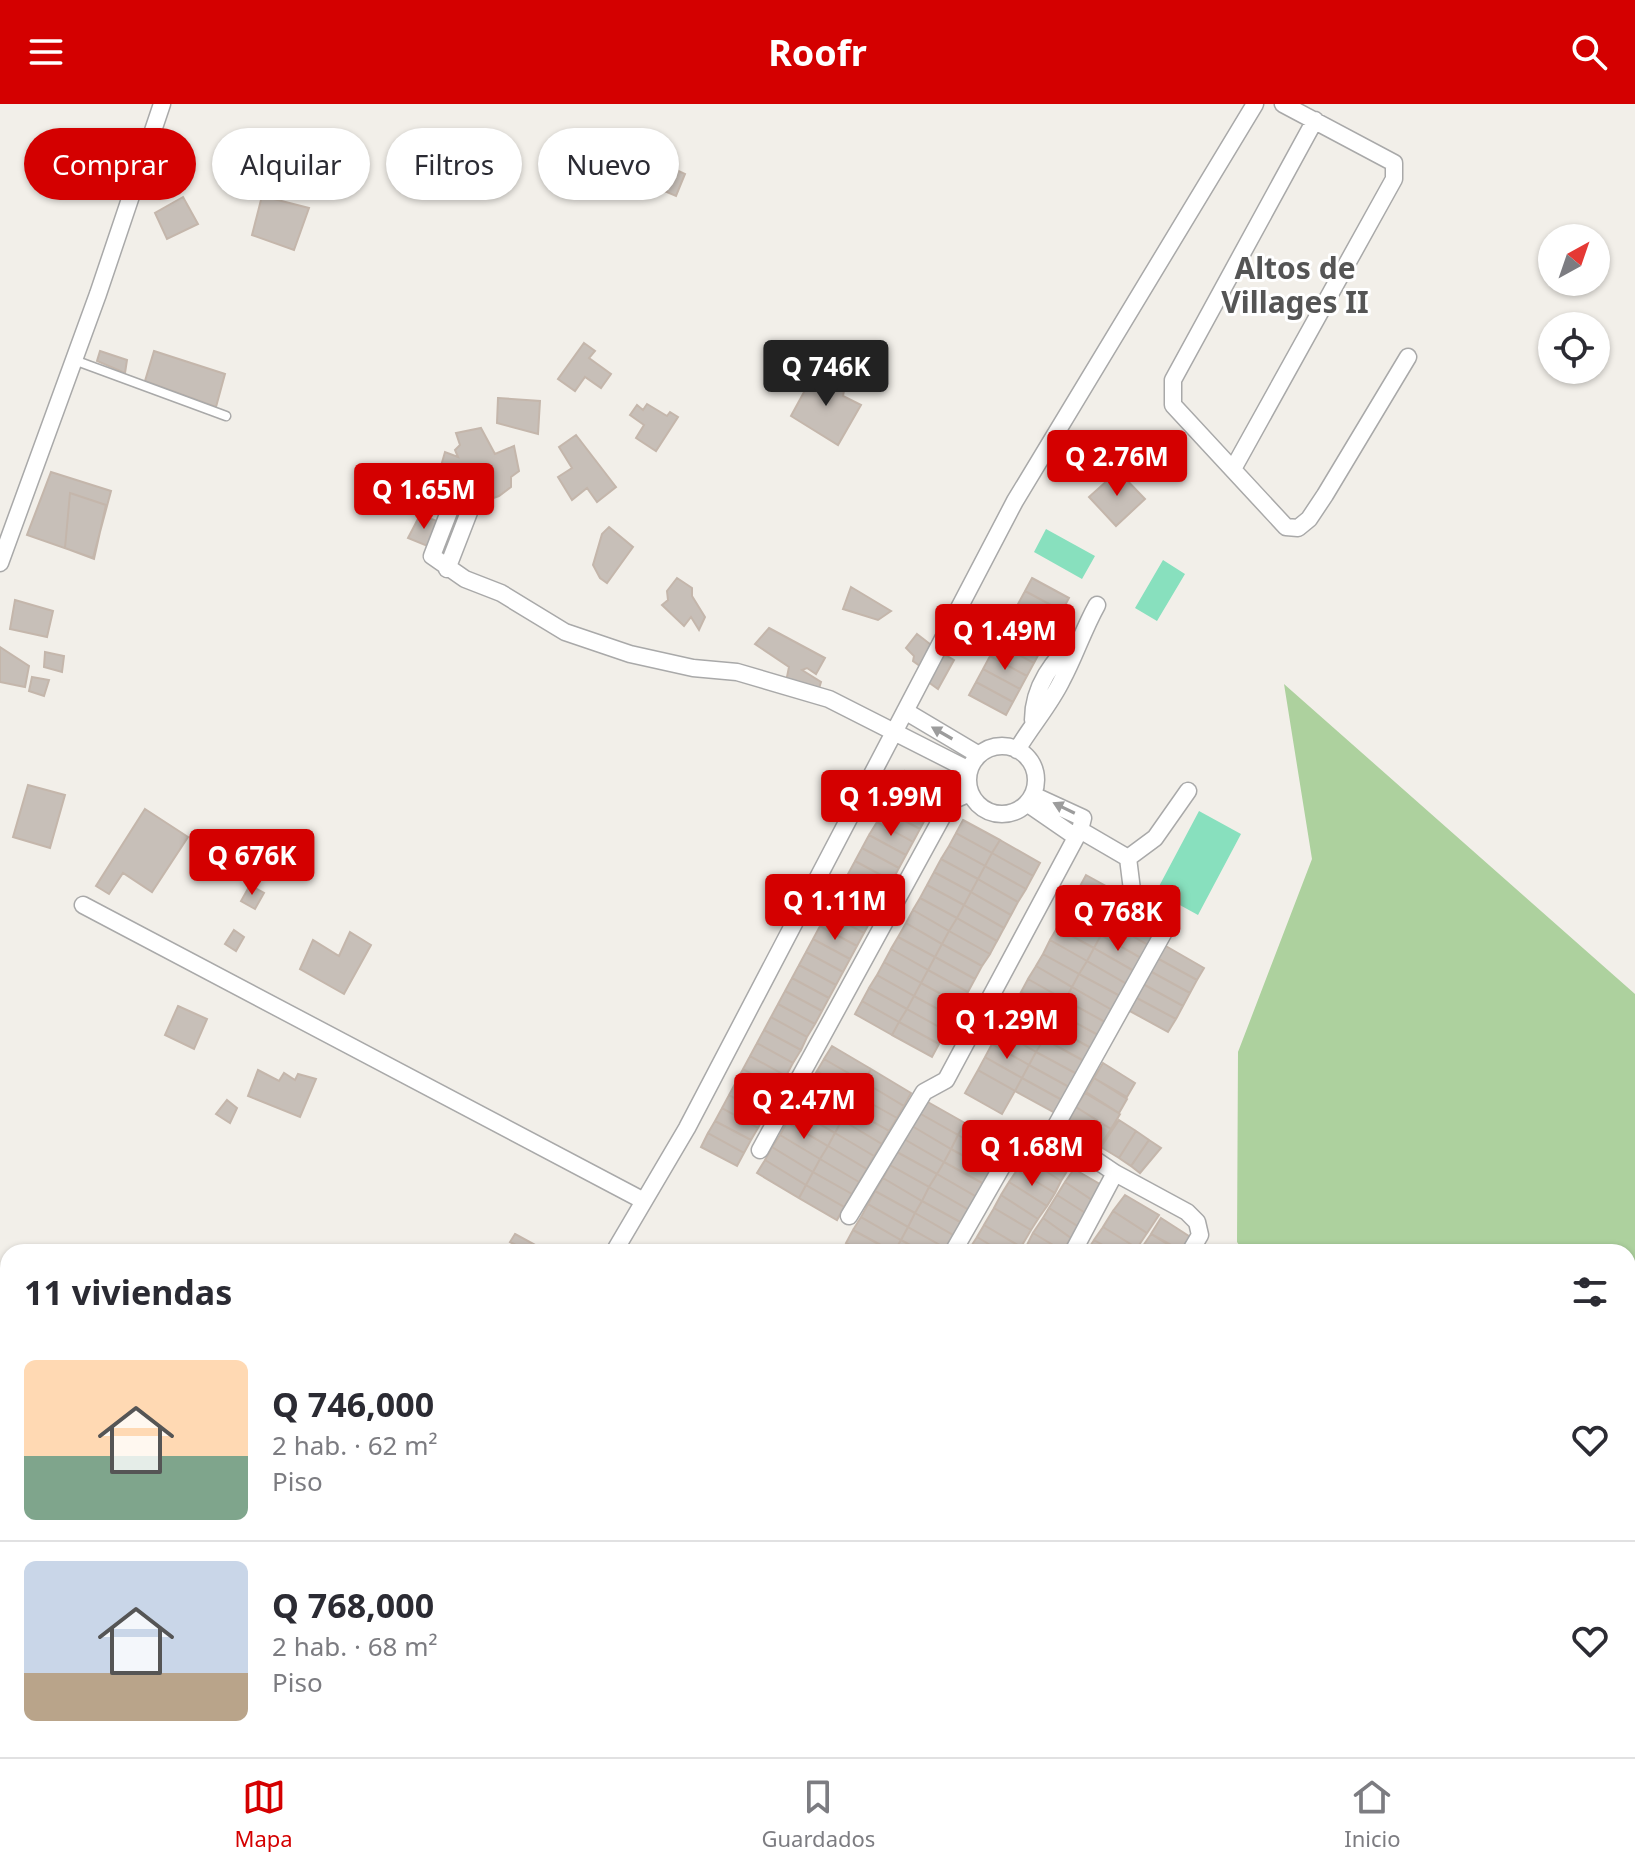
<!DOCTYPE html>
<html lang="es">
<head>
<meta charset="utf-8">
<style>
	:root { --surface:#fff; --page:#f7f7f7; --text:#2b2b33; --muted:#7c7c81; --line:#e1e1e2; --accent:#d40000 }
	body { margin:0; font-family:"Noto Sans",sans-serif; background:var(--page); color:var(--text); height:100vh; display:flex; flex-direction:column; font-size:30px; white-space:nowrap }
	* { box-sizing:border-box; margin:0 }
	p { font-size:26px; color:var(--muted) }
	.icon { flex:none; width:44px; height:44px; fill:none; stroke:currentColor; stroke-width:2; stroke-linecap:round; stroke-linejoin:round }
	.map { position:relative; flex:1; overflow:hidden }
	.details { position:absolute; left:0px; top:1140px; width:1636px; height:514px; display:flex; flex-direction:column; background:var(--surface); border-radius:24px 24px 0 0; box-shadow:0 2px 6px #0004 }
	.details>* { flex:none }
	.banner { position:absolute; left:24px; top:24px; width:800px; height:72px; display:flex; gap:16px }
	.needle { width:52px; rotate:40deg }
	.fabs { position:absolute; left:1538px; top:120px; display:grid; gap:16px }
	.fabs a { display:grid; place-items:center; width:72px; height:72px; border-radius:50%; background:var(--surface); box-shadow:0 2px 6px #0004; font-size:40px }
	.price { position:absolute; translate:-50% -68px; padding:0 18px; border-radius:8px; background:var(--accent); color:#fff; font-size:26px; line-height:52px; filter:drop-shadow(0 2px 4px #0008) }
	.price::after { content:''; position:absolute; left:50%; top:48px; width:24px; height:18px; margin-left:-12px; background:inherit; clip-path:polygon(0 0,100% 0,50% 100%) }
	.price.active { background:#222; color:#fff }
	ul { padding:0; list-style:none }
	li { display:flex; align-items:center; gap:24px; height:200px; padding:0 24px }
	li+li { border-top:2px solid var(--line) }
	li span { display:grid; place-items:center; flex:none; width:224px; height:160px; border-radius:12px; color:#555 }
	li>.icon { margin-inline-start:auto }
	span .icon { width:96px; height:96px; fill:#fffc; stroke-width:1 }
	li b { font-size:34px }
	h2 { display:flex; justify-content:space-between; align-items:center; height:96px; padding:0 24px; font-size:34px }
	.pill { padding:0 28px; border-radius:36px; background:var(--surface); box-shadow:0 2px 6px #0004; font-size:28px; line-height:72px }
	.pill.active { background:var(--accent); color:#fff }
	header { display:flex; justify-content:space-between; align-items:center; height:104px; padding:0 24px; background:var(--accent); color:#fff; font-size:36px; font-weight:700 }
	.tab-bar { display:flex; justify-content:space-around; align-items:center; height:112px; border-top:2px solid var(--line); background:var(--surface); font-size:22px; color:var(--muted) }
	.tab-bar a { display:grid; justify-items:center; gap:4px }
	.tab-bar .active { color:var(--accent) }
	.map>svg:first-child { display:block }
</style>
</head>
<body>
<header><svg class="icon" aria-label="menu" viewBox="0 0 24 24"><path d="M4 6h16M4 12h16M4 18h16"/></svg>Roofr<svg class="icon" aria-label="search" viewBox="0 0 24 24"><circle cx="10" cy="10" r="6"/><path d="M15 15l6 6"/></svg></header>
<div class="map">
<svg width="1635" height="1653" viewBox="0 0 1635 1653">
	<rect width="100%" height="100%" fill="#f2efe9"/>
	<path fill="#add19e" d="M1284 580 1635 890V1653H1104L1106 1646H1628V1148H1244L1237 1138 1238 948 1312 755Z"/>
	<path fill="#88e0be" d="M1046 425 1095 452 1082 475 1034 448Z
		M1163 456 1185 470 1157 517 1135 504Z
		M1199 707 1241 730 1198 811 1156 788Z"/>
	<path fill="#c7bfb8" stroke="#c4b6ab" stroke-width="2" d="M672 64 685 70 676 92 662 86Z
		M262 92 309 104 294 146 252 131Z
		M183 93 198 120 167 135 155 109Z
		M584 239 595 247 589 254 611 270 601 284 585 273 575 287 558 275Z
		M100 247 127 256 125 269 97 257Z
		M154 247 225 270 216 303 145 277Z
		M816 266 845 281 843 292 861 301 838 341 791 312Z
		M498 294 540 297 538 330 497 319Z
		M647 300 667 312 670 308 678 313 656 347 636 334 644 321 630 311 637 301 643 306Z
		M481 324 495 350 514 342 519 367 511 373V383L499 392 479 399 467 375 459 372 445 411 429 404 445 348 458 353 455 346 460 341 456 329Z
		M576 331 616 383 597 398 587 384 572 396 558 373 572 364 559 343Z
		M1118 367 1145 395 1116 422 1089 393Z
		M51 368 111 387 93 454 27 431Z
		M70 389 106 401 94 455 65 444Z
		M420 411 440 418 430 443 408 434Z
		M609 423 633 443 607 479 600 474 593 461 602 430Z
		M677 474 692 484V492L705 513 699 526 691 513 684 522 662 501 668 496 667 487Z
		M1032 474 1069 494 1062 507 1025 487Z
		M851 483 891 507 878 516 843 505Z
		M1025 487 1062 507 1055 520 1018 500Z
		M15 496 53 507 47 533 10 525Z
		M1018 500 1055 520 1048 533 1011 513Z
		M1011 513 1048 533 1041 546 1004 526Z
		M769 524 825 554 816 570 807 564 802 566 821 578 817 591 786 578 789 563 755 540Z
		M1004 526 1041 546 1034 559 997 539Z
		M917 530 935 544 924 565 913 557 914 552 906 544Z
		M997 539 1034 559 1027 572 990 552Z
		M0 543 29 562 25 583 0 578Z
		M939 547 954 556 938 585 924 575Z
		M45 548 64 552 62 568 44 563Z
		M990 552 1027 572 1020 585 983 565Z
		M983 565 1020 585 1013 598 976 578Z
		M32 573 49 576 44 592 29 587Z
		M976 578 1013 598 1006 611 969 591Z
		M905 667 941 686 934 699 898 680Z
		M898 680 934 699 927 712 891 692Z
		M28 681 65 691 50 744 13 733Z
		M891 692 927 712 920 725 883 705Z
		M145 705 188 733 152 788 123 769 109 790 96 782Z
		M883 705 920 725 913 738 877 718Z
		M963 716 1000 736 992 749 956 729Z
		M877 718 913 738 906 751 869 731Z
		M956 729 992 749 985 762 949 742Z
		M869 731 906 751 899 764 862 744Z
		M1000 736 1040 759 1033 772 992 749Z
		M949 742 985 762 978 775 941 755Z
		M862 744 899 764 892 777 855 757Z
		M992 749 1033 772 1026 785 985 762Z
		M941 755 978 775 971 788 934 768Z
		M855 757 892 777 885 790 848 770Z
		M985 762 1026 785 1018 798 978 775Z
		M934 768 971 788 964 801 927 781Z
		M848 770 885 790 878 803 841 783Z
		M1086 771 1122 791 1115 804 1079 784Z
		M978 775 1018 798 1011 811 971 788Z
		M250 781 264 789 255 805 241 797Z
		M927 781 964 801 957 814 920 794Z
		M841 783 878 803 871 816 834 796Z
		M1079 785 1115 805 1108 818 1072 798Z
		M971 788 1011 811 1004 824 964 801Z
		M920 794 957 814 949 827 913 806Z
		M834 796 871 816 864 829 827 809Z
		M1072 798 1108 818 1101 831 1064 811Z
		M964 801 1004 824 997 837 957 814Z
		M1115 805 1156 828 1148 841 1108 818Z
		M913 806 949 827 942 840 906 819Z
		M827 809 864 829 857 842 820 822Z
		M1064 811 1101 831 1094 844 1057 824Z
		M957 814 997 837 990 850 949 827Z
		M1108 818 1148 841 1141 854 1101 831Z
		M906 819 942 840 935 853 898 833Z
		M820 822 857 842 850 855 813 835Z
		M1057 824 1094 844 1087 857 1050 836Z
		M234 826 244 833 236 847 225 840Z
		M949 827 990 850 982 862 942 840Z
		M350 828 371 841 344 890 300 865 313 836 339 852Z
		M1101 831 1141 854 1134 867 1094 844Z
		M898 833 935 853 928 866 891 845Z
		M813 835 850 855 843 868 806 848Z
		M1050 836 1087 857 1079 870 1043 850Z
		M942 840 982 862 975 875 935 853Z
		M1164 841 1204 864 1197 876 1157 854Z
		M1094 844 1134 867 1127 880 1087 857Z
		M891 845 928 866 921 879 884 858Z
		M806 848 843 868 836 881 799 861Z
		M1043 850 1079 870 1072 883 1036 862Z
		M935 853 975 875 968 888 928 866Z
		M1157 854 1197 876 1190 889 1150 867Z
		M1087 857 1127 880 1120 892 1079 870Z
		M884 858 921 879 914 892 877 871Z
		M799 861 836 881 829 894 792 874Z
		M1036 862 1072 883 1065 896 1028 875Z
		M928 866 968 888 961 901 921 879Z
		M1150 867 1190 889 1183 902 1143 880Z
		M1079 870 1120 892 1112 906 1072 883Z
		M877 871 914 892 907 905 869 884Z
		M792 874 829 894 822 907 785 887Z
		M1028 875 1065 896 1058 909 1021 888Z
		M921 879 961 901 954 914 914 892Z
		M1143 880 1183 902 1176 915 1135 893Z
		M1072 883 1112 906 1105 918 1065 896Z
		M869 884 907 905 899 918 862 897Z
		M785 887 822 907 815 920 778 900Z
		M1021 888 1058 909 1051 922 1014 901Z
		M914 892 954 914 946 927 907 905Z
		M1135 893 1176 915 1168 928 1128 906Z
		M1065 896 1105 918 1098 931 1058 909Z
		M862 897 899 918 892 931 855 910Z
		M778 900 815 920 807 933 771 913Z
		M1014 901 1051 922 1044 935 1007 914Z
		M178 902 207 915 194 945 165 931Z
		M907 905 946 927 939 940 899 918Z
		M1058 909 1098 931 1091 944 1051 922Z
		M771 913 807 933 801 946 764 926Z
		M1007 914 1044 935 1036 948 1000 927Z
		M899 918 939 940 932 953 892 931Z
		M1051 922 1091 944 1084 957 1044 935Z
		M764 926 801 946 793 959 757 939Z
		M1000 927 1036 948 1029 961 992 940Z
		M1044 935 1084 957 1077 970 1036 948Z
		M757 939 793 959 786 972 750 952Z
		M992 940 1029 961 1022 974 985 953Z
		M832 942 871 965 864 978 824 955Z
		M1036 948 1077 970 1069 983 1029 961Z
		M750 952 786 972 779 985 743 965Z
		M985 953 1022 974 1015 987 978 966Z
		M824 955 864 978 856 991 817 967Z
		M1103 959 1135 979 1127 993 1094 974Z
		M1029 961 1069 983 1062 996 1022 974Z
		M743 965 779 985 772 998 736 978Z
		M871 965 911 989 904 1002 864 978Z
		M258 966 279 977 284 969 295 976 298 970 316 975 300 1013 248 992Z
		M978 966 1015 987 1002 1010 965 989Z
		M817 967 856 991 849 1004 809 980Z
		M1022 974 1062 996 1055 1009 1015 987Z
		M1094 974 1127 995 1119 1009 1086 988Z
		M736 978 772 998 765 1011 729 991Z
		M864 978 904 1002 897 1014 856 991Z
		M809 980 849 1004 842 1016 802 993Z
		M1085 989 1120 1010 1111 1025 1076 1003Z
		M729 991 765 1011 758 1024 722 1004Z
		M856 991 897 1014 889 1027 849 1004Z
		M802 993 842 1016 835 1029 794 1005Z
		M227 996 237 1004 230 1019 216 1010Z
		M926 997 965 1019 958 1031 919 1009Z
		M1076 1003 1111 1025 1101 1040 1067 1019Z
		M722 1004 758 1024 751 1036 715 1017Z
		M849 1004 889 1027 882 1040 842 1016Z
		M794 1005 835 1029 828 1042 787 1018Z
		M919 1009 958 1031 951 1045 912 1022Z
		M842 1016 882 1040 874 1052 835 1029Z
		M1119 1016 1136 1027 1119 1054 1101 1043Z
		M715 1017 751 1036 744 1049 708 1029Z
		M787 1018 828 1042 820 1055 780 1031Z
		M965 1019 1006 1042 998 1054 958 1031Z
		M912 1022 951 1045 944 1058 904 1035Z
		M1136 1027 1149 1036 1131 1062 1119 1054Z
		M708 1029 744 1049 737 1062 701 1043Z
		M835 1029 874 1052 867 1065 828 1042Z
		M780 1031 820 1055 813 1068 772 1043Z
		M958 1031 998 1054 991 1067 951 1045Z
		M904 1035 944 1058 937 1070 897 1048Z
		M1149 1036 1161 1044 1140 1069 1131 1062Z
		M1034 1039 1070 1062 1061 1077 1025 1053Z
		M828 1042 867 1065 859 1078 820 1055Z
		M772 1043 813 1068 806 1081 765 1056Z
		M951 1045 991 1067 984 1080 944 1058Z
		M897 1048 937 1070 929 1083 890 1061Z
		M1025 1053 1061 1077 1055 1089 1017 1066Z
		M820 1055 859 1078 852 1090 813 1068Z
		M765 1056 806 1081 799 1094 757 1069Z
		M944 1058 984 1080 977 1093 937 1070Z
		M890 1061 929 1083 922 1097 883 1074Z
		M1074 1065 1105 1083 1095 1098 1065 1078Z
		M1017 1066 1055 1089 1047 1102 1009 1078Z
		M813 1068 852 1090 844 1103 806 1081Z
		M937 1070 977 1093 969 1106 929 1083Z
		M883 1074 922 1097 915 1109 875 1087Z
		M1009 1078 1047 1102 1038 1115 1001 1091Z
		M1065 1078 1095 1098 1087 1110 1057 1091Z
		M806 1081 844 1103 837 1116 799 1094Z
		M929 1083 969 1106 962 1119 922 1097Z
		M875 1087 915 1109 908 1123 868 1100Z
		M1001 1091 1038 1115 1031 1126 994 1104Z
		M1057 1091 1087 1110 1079 1123 1049 1104Z
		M1125 1091 1159 1111 1147 1129 1113 1107Z
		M922 1097 962 1119 955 1132 915 1109Z
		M868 1100 908 1123 901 1136 861 1113Z
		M994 1104 1031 1126 1021 1143 984 1121Z
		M1049 1104 1079 1123 1071 1134 1043 1114Z
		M1113 1107 1147 1129 1137 1144 1103 1123Z
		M915 1109 955 1132 947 1145 908 1123Z
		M861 1113 901 1136 894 1148 853 1126Z
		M1043 1114 1071 1134 1063 1147 1033 1129Z
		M1161 1114 1192 1134 1184 1148 1151 1130Z
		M984 1121 1021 1143 1017 1148H1002L977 1133Z
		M908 1123 947 1145 946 1148H923L901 1136Z
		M1103 1123 1137 1144 1134 1148H1115L1094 1136Z
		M853 1126 893 1148H863L846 1139Z
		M1033 1129 1063 1147 1038 1148 1027 1141Z
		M515 1130 541 1144 538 1148H529L510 1138Z
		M1151 1130 1180 1148H1146L1141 1145Z
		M977 1133 1002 1148H977L970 1144Z
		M901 1136 923 1148H894Z
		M1094 1136 1115 1148 1087 1147Z"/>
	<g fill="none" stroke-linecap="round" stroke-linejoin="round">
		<g stroke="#a9a9a9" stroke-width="11">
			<path id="service" d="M74 256 226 312
				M340 1653 344 1646"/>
		</g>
		<g stroke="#a9a9a9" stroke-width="19">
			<path id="minor" d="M1315 16 1173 276V301L1286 423 1298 424 1309 415 1325 391 1408 253
				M1233 365 1394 75V59L1283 0
				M0 459 98 190 162 0
				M447 465 471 403 463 392H457L452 400 432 452 465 475 501 489 565 528 630 550 693 564 737 568 829 595 969 666
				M905 607 979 651
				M1033 616C1033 583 1053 555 1078 535
				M968 676a34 34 0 1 1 68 0a34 34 0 1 1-68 0Z
				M1017 646C1031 622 1050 601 1062 576 1075 552 1083 526 1097 501
				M1028 700 1073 731 1080 726 1128 754 1132 786 1166 820 1165 826 1053 1027 1115 1069 1187 1108 1197 1118 1200 1131 1190 1148
				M1128 754 1155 734 1188 687
				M83 801 644 1097
				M760 1046 946 706 954 696 970 689
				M849 1112 924 988 946 976 1080 726 1083 714 1033 691
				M614 1148 687 1024 1015 397 1255 0
				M953 1148 1019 1033 1025 1026 1053 1027
				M1073 1148 1115 1069
				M378 1646 383 1653"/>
		</g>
		<use href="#service" stroke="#fff" stroke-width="8"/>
		<use href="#minor" stroke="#fff" stroke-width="16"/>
	</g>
	<defs><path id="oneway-solid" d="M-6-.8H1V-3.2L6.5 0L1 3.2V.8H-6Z" transform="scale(2)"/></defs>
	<g fill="#9c9c9c">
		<use href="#oneway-solid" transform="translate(942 629) rotate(-150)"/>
		<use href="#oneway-solid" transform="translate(1064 704) rotate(-154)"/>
	</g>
	<g text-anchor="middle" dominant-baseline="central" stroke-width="6" stroke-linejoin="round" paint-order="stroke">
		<g font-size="30" font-weight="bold" fill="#555" stroke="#fff">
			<text x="1295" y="163">Altos de<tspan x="1295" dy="34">Villages II</tspan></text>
		</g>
	</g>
</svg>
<div class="fabs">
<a><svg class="needle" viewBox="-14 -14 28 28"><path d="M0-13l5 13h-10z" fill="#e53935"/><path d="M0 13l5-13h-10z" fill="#7c7c81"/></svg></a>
<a><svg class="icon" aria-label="locate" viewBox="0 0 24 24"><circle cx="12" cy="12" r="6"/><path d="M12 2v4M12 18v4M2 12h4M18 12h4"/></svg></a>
</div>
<b class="price active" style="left:826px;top:304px">Q 746K</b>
<b class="price" style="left:1117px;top:394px">Q 2.76M</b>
<b class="price" style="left:424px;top:427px">Q 1.65M</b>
<b class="price" style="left:1005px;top:568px">Q 1.49M</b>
<b class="price" style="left:891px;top:734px">Q 1.99M</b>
<b class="price" style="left:252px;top:793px">Q 676K</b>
<b class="price" style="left:835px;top:838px">Q 1.11M</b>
<b class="price" style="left:1118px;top:849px">Q 768K</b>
<b class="price" style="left:1007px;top:957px">Q 1.29M</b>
<b class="price" style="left:804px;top:1037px">Q 2.47M</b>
<b class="price" style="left:1032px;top:1084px">Q 1.68M</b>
<div class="banner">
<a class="pill active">Comprar</a>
<a class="pill">Alquilar</a>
<a class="pill">Filtros</a>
<a class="pill">Nuevo</a>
</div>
<section class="details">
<h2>11 viviendas<svg class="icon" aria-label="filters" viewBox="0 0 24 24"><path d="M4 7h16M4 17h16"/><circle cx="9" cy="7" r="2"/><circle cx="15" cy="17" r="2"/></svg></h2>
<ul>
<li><span style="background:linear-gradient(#ffd9b3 60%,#7fa58c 0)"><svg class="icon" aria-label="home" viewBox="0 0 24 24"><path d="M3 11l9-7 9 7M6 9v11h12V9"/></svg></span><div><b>Q 746,000</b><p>2 hab. · 62 m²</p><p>Piso</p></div><svg class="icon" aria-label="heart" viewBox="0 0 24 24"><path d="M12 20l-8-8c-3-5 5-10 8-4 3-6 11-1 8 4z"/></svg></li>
<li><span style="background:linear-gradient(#c9d6e8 70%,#b9a48a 0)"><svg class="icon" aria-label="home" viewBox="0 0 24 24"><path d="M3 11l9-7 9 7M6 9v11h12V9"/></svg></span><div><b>Q 768,000</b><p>2 hab. · 68 m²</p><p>Piso</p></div><svg class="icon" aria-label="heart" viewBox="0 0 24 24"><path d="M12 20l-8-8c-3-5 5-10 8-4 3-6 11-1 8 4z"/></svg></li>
</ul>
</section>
</div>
<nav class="tab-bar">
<a class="active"><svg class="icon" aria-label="map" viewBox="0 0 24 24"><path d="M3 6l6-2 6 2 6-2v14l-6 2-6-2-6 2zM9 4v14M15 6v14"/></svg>Mapa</a>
<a><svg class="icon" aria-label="saved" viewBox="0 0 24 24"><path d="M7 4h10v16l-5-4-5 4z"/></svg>Guardados</a>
<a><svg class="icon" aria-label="home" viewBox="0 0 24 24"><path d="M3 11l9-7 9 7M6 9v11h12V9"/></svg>Inicio</a>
</nav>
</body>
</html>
